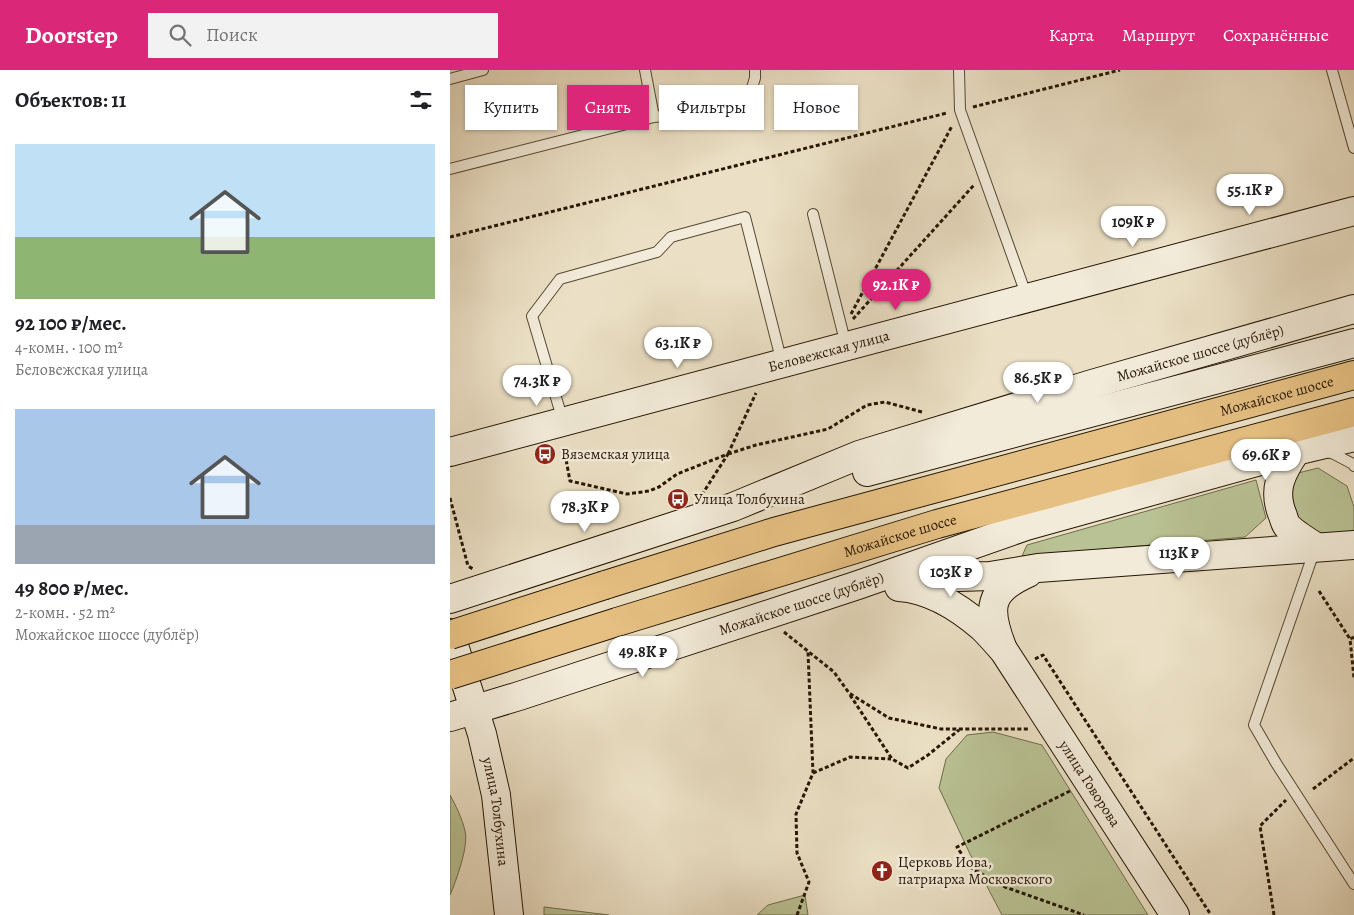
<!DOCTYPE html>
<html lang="ru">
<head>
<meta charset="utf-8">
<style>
	:root { --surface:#fff; --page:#f2f2f2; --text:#202124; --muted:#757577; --accent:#db2777 }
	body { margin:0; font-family:Alegreya,serif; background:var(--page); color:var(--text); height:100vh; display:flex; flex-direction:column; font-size:19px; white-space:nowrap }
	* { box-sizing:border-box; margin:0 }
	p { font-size:16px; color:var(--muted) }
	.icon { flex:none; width:28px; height:28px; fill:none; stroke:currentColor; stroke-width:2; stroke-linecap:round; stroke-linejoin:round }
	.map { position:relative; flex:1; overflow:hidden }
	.drawer { display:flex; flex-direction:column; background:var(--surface); width:450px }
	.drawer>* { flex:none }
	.banner { position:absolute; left:15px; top:15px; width:475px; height:45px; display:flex; gap:10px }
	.price { position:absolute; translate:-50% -42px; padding:0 11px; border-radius:18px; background:#fff; color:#222; font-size:16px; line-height:32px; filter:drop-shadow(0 1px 2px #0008) }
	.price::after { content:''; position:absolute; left:50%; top:30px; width:15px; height:11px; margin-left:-8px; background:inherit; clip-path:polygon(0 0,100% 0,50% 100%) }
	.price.on { background:var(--accent); color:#fff }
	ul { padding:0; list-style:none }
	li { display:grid; align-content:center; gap:10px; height:265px; padding:0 15px }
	li span { display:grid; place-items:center; height:155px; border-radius:0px; color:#555 }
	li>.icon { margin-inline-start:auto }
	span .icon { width:90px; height:90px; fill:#fffc; stroke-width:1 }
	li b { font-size:21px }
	h2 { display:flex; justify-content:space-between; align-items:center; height:60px; padding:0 15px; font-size:21px }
	.tag { padding:0 18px; border-radius:0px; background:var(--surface); box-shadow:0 1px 4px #0004; font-size:18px; line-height:45px }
	.tag.on { background:var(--accent); color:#fff }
	header { display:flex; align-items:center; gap:30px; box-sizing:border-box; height:70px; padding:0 25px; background:var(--accent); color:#fff }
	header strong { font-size:24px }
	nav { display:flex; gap:28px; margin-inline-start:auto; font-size:18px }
	.search { width:350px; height:45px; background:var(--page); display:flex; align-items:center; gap:12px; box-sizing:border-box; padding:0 18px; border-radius:0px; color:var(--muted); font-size:19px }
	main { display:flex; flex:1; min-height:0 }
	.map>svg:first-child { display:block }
</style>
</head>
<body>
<header>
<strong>Doorstep</strong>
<div class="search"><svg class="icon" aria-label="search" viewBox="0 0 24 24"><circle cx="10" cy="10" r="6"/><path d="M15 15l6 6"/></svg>Поиск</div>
<nav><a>Карта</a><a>Маршрут</a><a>Сохранённые</a></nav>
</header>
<main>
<section class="drawer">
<h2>Объектов: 11<svg class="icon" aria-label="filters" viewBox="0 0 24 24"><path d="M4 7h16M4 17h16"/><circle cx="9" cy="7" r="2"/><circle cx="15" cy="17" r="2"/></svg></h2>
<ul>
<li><span style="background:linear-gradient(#bfe0f5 60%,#8fb573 0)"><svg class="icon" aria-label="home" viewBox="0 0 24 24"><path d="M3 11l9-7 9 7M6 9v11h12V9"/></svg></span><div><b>92 100 ₽/мес.</b><p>4-комн. · 100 m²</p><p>Беловежская улица</p></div></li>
<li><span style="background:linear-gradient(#a9c7e8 75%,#9aa5b1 0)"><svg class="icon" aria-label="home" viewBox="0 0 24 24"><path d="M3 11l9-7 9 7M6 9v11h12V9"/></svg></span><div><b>49 800 ₽/мес.</b><p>2-комн. · 52 m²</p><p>Можайское шоссе (дублёр)</p></div></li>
</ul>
</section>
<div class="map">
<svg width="904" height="845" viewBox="0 0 904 845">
	<rect width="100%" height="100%" fill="#ebe0c5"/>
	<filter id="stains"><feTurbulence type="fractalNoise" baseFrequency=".004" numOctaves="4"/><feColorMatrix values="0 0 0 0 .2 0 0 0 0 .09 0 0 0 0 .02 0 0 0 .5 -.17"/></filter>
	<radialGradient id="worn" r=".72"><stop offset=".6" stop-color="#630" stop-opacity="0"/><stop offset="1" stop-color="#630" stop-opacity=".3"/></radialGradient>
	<path fill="#b9c294" stroke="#6f6c4c" d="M868 398 897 416 904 437V463L866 467 839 436 844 404Z
		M806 410 816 448 795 467 572 486 577 475Z
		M543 662 592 675 698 845H552L520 784 489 718 496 689 517 665Z
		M0 725C6 736 12 748 15 761 19 776 6 811 0 825Z
		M355 825 358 845H307L318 835Z
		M94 837 159 845H94Z"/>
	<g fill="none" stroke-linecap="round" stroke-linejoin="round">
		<g stroke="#564834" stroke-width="12">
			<path id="lane" d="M195 0 204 47
				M509 0 510 40 577 227
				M882 0 904 78
				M0 9 33 0
				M0 99 204 47 259 40 283 34 301 21 305 8V0
				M363 144 396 275
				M113 351 82 246 110 209 207 182 221 167 295 147 332 293
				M874 381 884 384 903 394 904 396
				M865 479 804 655 826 693 904 814"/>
		</g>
		<g stroke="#251503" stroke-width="30">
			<g id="secondary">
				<path d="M846 381C831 403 822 420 833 446 834 449 835 454 838 457 844 463 858 472 866 477"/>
				<path id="s1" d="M0 382 904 141"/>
				<path d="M417 402 904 273"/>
				<path d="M449 511 477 508 540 506 588 498 904 475"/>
				<path id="s2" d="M449 517C480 519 510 538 533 558 540 565 547 573 554 581L725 845"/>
				<path id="s3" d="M0 529 283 437 409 385 642 314 904 239"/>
				<path id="s4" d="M0 563 32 664 46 725 59 845"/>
				<path d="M552 577C537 538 538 521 578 503"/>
				<path id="s5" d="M0 647 69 626 408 515 576 456 846 381 904 367"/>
			</g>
		</g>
		<g stroke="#251503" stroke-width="30">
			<g id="primary">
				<path id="s6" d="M155 515 324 462 904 305"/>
				<path id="s7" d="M167 552 487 454 904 342"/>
			</g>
		</g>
		<path stroke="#251503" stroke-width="3" stroke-dasharray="4 2.5" stroke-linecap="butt" d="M523 37 670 0
			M0 167 497 43
			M401 244 502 56
			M403 249 524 115
			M115 384 120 411 177 424 199 421 209 417 227 404 278 384 253 423
			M278 384 306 375 378 359 417 335 435 332 472 342
			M278 384 306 323
			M0 428 18 496 23 499
			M869 521 900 569
			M334 562 384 602 399 623 439 648 491 659H579
			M904 567 900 569 904 608
			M585 589 593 585 761 845
			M400 625 442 689 458 698 478 685 509 660
			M363 703 400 687 441 689
			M863 719 904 688
			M620 721 507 777 521 798 555 817 634 845
			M347 845 359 812 347 783 346 744 363 703 358 582
			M824 845 810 756 836 730"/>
		<use href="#lane" stroke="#f2ebd9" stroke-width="10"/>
		<use href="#secondary" stroke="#f2ebd9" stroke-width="28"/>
		<use href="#primary" stroke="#e6c082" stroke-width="28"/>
		<g stroke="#251503" stroke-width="30" stroke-linecap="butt">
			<path id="primary-bridge" d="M0 565 155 515
				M0 605 167 552"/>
		</g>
		<use href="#primary-bridge" stroke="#e6c082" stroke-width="28"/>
	</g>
	<defs>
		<g id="bus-disc" transform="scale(1.125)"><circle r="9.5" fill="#8f2418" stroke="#f2ebd9"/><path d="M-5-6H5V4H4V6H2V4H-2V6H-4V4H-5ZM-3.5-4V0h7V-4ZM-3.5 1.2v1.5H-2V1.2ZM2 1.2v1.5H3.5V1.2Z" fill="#fff"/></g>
		<g id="church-disc" transform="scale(1.125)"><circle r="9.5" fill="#8f2418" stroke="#f2ebd9"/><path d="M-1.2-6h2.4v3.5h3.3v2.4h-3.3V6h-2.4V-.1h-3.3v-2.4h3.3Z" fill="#fff"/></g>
	</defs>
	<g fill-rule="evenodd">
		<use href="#bus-disc" x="95" y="384"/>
		<use href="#bus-disc" x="228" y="429"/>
		<use href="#church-disc" x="432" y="801"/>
	</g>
	<g text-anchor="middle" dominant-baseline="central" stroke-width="5" stroke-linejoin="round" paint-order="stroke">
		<g font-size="15" fill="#251503" stroke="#f2ebd9">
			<text stroke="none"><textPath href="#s1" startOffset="392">Беловежская улица</textPath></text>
			<text stroke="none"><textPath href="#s3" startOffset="790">Можайское шоссе (дублёр)</textPath></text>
			<text stroke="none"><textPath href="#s6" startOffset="698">Можайское шоссе</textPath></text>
			<text stroke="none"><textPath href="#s7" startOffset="296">Можайское шоссе</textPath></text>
			<text stroke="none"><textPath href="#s5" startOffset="369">Можайское шоссе (дублёр)</textPath></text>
			<text stroke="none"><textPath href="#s2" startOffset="284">улица Говорова</textPath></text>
			<text stroke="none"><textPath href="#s4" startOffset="185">улица Толбухина</textPath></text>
		</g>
		<g font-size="15" fill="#251503" stroke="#f2ebd9" text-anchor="start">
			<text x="111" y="384">Вяземская улица</text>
			<text x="244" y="429">Улица Толбухина</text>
			<text x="448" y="792">Церковь Иова,<tspan x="448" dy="17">патриарха Московского</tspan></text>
		</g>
	</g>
	<rect width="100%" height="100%" filter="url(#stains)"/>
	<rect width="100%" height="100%" fill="url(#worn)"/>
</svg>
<b class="price" style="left:800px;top:146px">55.1K ₽</b>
<b class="price" style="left:683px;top:178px">109K ₽</b>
<b class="price on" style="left:446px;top:241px">92.1K ₽</b>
<b class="price" style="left:228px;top:299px">63.1K ₽</b>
<b class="price" style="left:588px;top:334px">86.5K ₽</b>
<b class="price" style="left:87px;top:337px">74.3K ₽</b>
<b class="price" style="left:816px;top:411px">69.6K ₽</b>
<b class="price" style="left:135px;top:463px">78.3K ₽</b>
<b class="price" style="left:729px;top:509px">113K ₽</b>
<b class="price" style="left:501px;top:528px">103K ₽</b>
<b class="price" style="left:193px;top:608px">49.8K ₽</b>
<div class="banner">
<a class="tag">Купить</a>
<a class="tag on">Снять</a>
<a class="tag">Фильтры</a>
<a class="tag">Новое</a>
</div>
</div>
</main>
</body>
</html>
